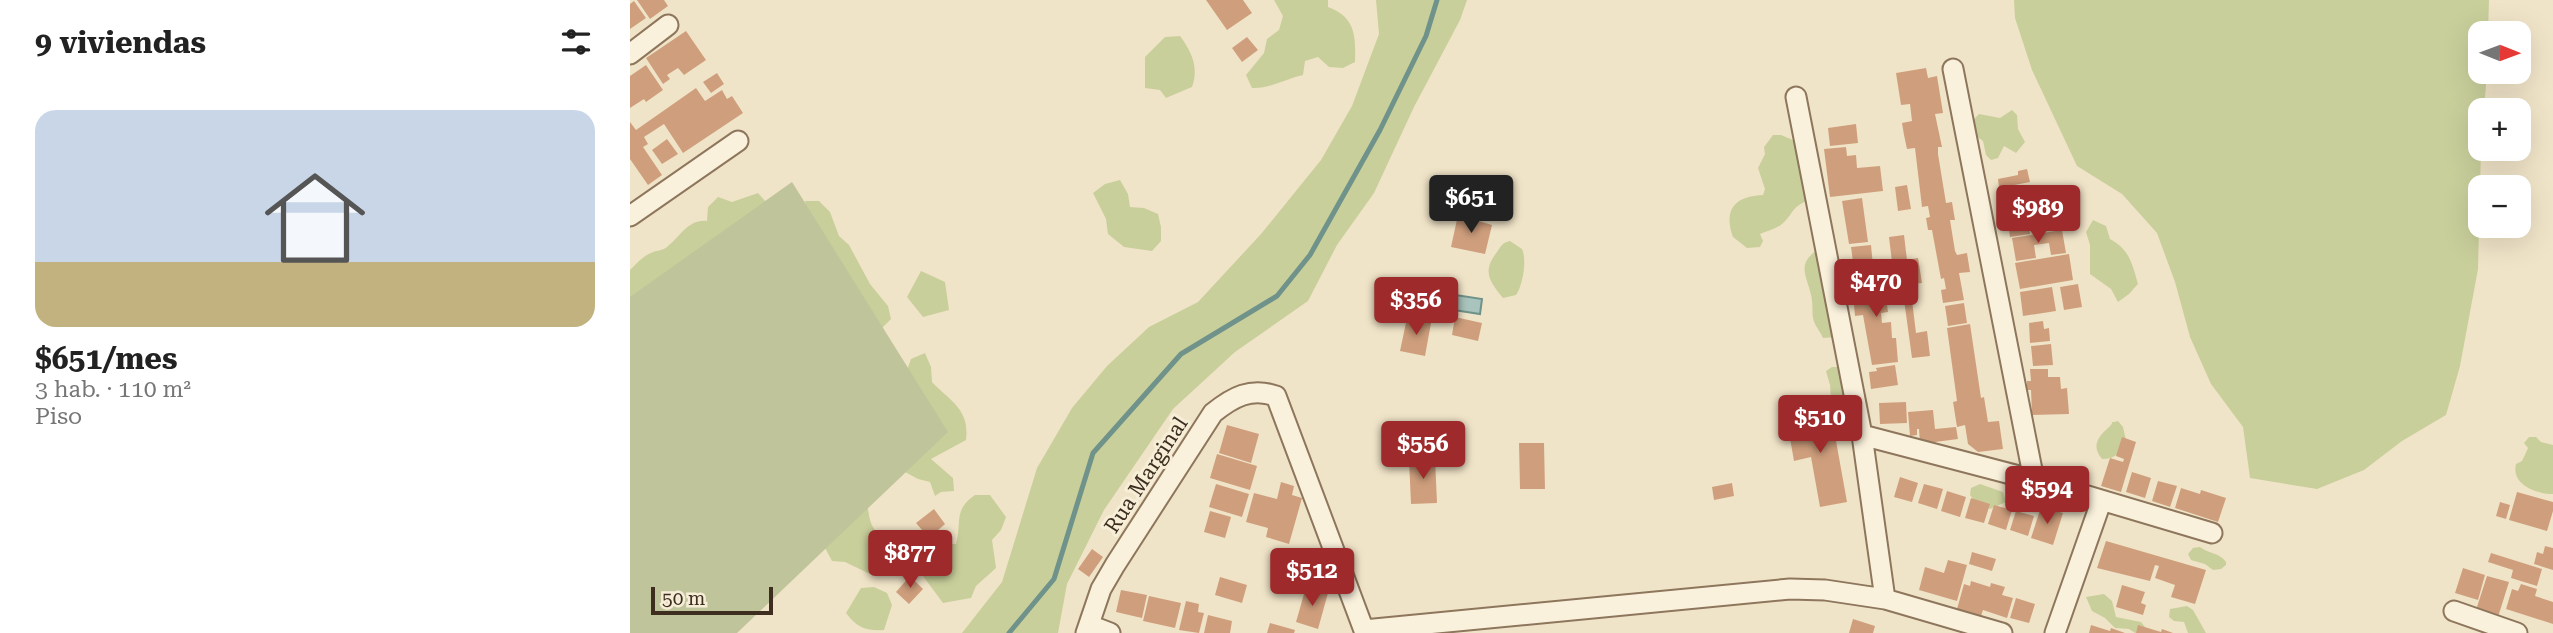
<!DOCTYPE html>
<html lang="es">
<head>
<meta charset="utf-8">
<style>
	:root { --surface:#fff; --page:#f2f2f2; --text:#222; --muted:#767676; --line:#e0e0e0; --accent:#9e2a2b }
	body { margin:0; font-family:"Roboto Serif",serif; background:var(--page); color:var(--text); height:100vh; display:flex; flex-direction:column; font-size:26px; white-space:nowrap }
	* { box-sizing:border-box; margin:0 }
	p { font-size:23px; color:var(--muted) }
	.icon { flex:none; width:38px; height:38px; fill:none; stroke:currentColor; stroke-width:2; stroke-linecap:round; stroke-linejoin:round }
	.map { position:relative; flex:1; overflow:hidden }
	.drawer { display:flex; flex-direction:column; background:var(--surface); width:630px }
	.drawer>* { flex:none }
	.needle { width:46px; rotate:91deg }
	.controls { position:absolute; left:1838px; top:21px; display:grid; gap:14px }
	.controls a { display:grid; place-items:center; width:63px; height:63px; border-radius:14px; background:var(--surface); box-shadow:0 7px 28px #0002; font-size:35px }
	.scale { position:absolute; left:21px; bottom:18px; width:122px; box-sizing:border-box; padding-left:7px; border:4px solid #3d2e20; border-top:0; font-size:19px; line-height:24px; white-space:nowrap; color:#3d2e20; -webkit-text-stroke:5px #f7eed8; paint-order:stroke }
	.price { position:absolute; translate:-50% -60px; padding:0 16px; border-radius:7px; background:var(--accent); color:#fff; font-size:23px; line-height:46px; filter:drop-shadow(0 2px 4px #0008) }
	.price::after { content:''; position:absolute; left:50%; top:42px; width:21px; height:16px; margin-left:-10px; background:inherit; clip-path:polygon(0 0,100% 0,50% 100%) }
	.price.active { background:#222; color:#fff }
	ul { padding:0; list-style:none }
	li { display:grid; align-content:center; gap:14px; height:371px; padding:0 35px }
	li+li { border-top:2px solid var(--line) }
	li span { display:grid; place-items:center; height:217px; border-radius:21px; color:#555 }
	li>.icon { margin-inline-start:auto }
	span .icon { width:126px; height:126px; fill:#fffc; stroke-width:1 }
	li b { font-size:30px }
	h2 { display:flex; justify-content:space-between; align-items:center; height:84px; padding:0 35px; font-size:30px }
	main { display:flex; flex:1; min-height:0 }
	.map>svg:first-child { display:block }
</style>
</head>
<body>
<main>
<section class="drawer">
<h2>9 viviendas<svg class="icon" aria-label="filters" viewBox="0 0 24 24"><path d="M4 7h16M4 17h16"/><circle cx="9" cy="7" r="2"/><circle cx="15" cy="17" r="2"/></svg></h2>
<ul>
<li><span style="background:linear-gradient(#c9d6e8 70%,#c2b280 0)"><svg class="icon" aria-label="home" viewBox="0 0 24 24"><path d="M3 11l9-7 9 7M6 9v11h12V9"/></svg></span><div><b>$651/mes</b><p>3 hab. · 110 m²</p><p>Piso</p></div></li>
</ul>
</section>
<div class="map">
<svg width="1923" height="633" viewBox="0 0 1923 633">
	<rect width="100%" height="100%" fill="#f0e4c8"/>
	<path fill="#c9cf9b" d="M644 0H698V7C725 17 726 35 725 62L713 68 699 67 688 57 675 61 673 75C655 79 639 89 622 88L616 75 634 53 637 39 649 30 653 16Z
		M746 0H837L830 20 784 107 744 193 707 245 678 301 605 352 543 409 474 510 437 584 428 633H332L372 582 407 468 442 408 477 366 519 327 568 302 631 234 691 160 722 106 749 34Z
		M1384 0H1859L1858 33H1850V72H1857L1854 110H1850L1851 149 1848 269 1830 366 1816 415 1772 441 1734 470 1687 489 1620 478 1613 427 1581 384 1560 337 1545 282 1527 233 1492 194 1447 166 1402 70 1385 18Z
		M550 36C562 52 569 68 562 87L536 98 530 90 515 88V57L535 37Z
		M1382 110 1387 115 1388 129 1395 142 1386 153 1374 146 1368 158 1361 160 1356 155 1353 141 1342 133 1344 119 1349 114 1370 118Z
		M1143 135H1151L1170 143 1178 200C1159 209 1164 214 1152 224 1146 229 1137 231 1130 234L1133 241 1130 247 1117 248 1103 237C1093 210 1105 196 1133 195L1135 189 1128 168 1135 154 1134 147Z
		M490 180 498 194 500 207 514 208 528 214 531 227V241L522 251 494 247 478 234 476 219 463 193 475 184Z
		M128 193 137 203 0 326V270C6 264 13 256 21 253 27 250 32 251 37 247 50 237 58 219 77 221L78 207 88 197 102 202Z
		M175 201H189L200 212 209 236 219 245 240 284 258 306 261 319 250 330 177 215Z
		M1463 220 1476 226 1480 239C1499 249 1502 263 1508 284L1499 294 1488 302 1481 289 1460 274V245L1456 232Z
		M880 241 892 249C897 260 893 285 886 295L873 298C859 281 852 271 867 252 872 245 872 243 880 241Z
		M1187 250 1207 337 1193 338C1190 331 1184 325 1183 318 1182 310 1183 302 1181 295 1177 276 1166 265 1187 250Z
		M291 271 315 282 319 310 293 317 277 297Z
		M295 353 301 367 302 382C320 401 340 409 336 440L301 459 323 478 324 491 311 492 305 496 300 482 288 479 275 472 276 373 281 359Z
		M1202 367H1209L1219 406 1214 411 1218 424 1211 422 1201 399 1200 385 1196 371Z
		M1488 421 1493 427 1496 440C1491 452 1486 459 1472 459 1461 446 1468 437 1478 428 1487 420 1476 424 1488 421Z
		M1899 437H1906L1911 442 1923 445V494C1905 494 1881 484 1886 464L1892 461 1898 448 1894 443Z
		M1350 484 1373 492 1376 502 1360 509 1345 501 1340 495 1341 488Z
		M345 495H360L376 517 371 530 362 540 366 568 346 586 341 598 313 603 287 568V553L299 545 326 544C332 522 323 510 345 495Z
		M235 497C239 507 238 519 243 527 247 535 252 540 255 549L240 574 215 562 202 561 193 544Z
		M1570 547C1579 554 1589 552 1596 562V565L1591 569 1583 570 1575 564 1561 560 1558 554 1563 548Z
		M244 587 257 593 262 605 254 630C236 631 227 628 216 613L231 588Z
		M1474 594 1482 601 1486 617 1511 622 1515 627 1513 630 1505 633 1499 629 1485 628 1475 618 1462 611 1456 597Z
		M1557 606 1563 610 1576 633H1558L1554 622 1544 621 1539 617 1540 609Z"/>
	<path fill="#bfc49a" d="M162 182 318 432 107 633H0V297Z"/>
	<path fill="#a9c4bc" stroke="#6f938a" stroke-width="2" d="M819 294 852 299 850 314 817 309Z"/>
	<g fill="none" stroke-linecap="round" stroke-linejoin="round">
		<path stroke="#6f938a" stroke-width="5" d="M379 633 424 579 463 453 551 354 647 296 680 255 750 130 796 36 807 0"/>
	</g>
	<path fill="#cf9f7d" d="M7 0H34L38 6 20 19Z
		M576 0H613L622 13 597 30Z
		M4 1 16 18 0 29V4Z
		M56 31 76 60 54 75 48 68 37 75 40 79 33 84 16 58Z
		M617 37 628 50 612 62 602 48Z
		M16 65 33 90 16 102 14 99 0 108V76Z
		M1296 68 1298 78 1307 76 1313 113 1305 114 1312 147H1308V154L1316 203 1322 202 1325 220H1320L1325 251 1327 255 1337 253 1340 272 1329 273 1334 300 1313 303 1311 290 1316 289 1314 278 1311 279 1302 230H1298L1296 218 1300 217 1298 206 1292 207 1285 148 1277 149 1274 135 1272 123 1282 121 1280 104 1271 105 1266 73Z
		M87 73 94 84 81 93 73 82Z
		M66 88 75 101 92 90 97 99 102 96 113 113 53 153 34 124 14 137 18 144 13 147 32 175 18 185 0 159V122L6 130Z
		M1226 124 1228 143 1200 146 1198 128Z
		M37 139 48 154 32 164 22 150Z
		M1216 147 1217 156 1226 155 1227 168 1250 166 1253 191 1200 197 1194 149Z
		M1397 169 1400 182 1369 188 1368 179 1388 175V171Z
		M1277 185 1281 209 1268 211 1265 187Z
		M1232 198 1238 242 1219 244 1212 201Z
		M1395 205 1400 234 1380 237 1376 208Z
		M828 215 862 225 855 254 821 247Z
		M1432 230 1436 253 1421 255 1419 243 1404 245 1406 258 1386 261 1382 238Z
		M1274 235 1277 260 1262 262 1259 237Z
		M1241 245 1243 266 1224 269 1221 247Z
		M1439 254 1443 280 1390 289 1385 263Z
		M1288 258 1292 283 1280 284 1286 333 1297 331 1300 356 1282 358 1272 285 1280 284 1277 260Z
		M1243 270 1244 278 1251 277 1252 289H1255L1258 312 1251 313 1252 323 1261 322 1262 338H1266L1268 362 1242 365 1233 315 1225 316 1224 305 1232 304 1227 271Z
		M1448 284 1452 307 1434 310 1430 287Z
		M1422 287 1426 311 1393 316 1390 292Z
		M1334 303 1337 323 1318 326 1315 306Z
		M825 317 852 323 848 341 822 335Z
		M777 318 801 323 795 356 770 351Z
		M1413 321 1414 329 1419 328 1420 341 1400 343 1399 323Z
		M1340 324 1351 398 1354 397 1358 422 1369 421 1373 449 1348 452 1338 444 1335 425 1327 427 1323 402 1327 401 1317 328Z
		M1421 344 1423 365 1403 366 1401 346Z
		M1265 365 1268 385 1241 389 1239 372 1247 371 1246 368Z
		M1400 369H1418V377H1430L1431 389 1437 388 1439 414 1402 415 1401 390H1397V381H1401Z
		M1276 402 1277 423 1250 424 1249 403Z
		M1303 410 1305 429 1326 427 1328 439 1290 444 1289 429H1287V435L1280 436 1278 412Z
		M1201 413 1217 502 1190 507 1181 457 1164 461 1157 421Z
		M597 425 629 434 621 463 589 453Z
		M1492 437 1506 442 1491 492 1471 486 1480 458 1493 462 1494 459 1486 456Z
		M889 443H914L915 489H890Z
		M587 454 627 466 620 490 580 478Z
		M805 458 807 503 781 504 779 459Z
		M1502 472 1521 478 1515 498 1496 492Z
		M1270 477 1288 483 1282 502 1264 497Z
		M1528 481 1547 486 1540 507 1522 501Z
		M651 482 664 486 662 495 672 498 659 544 636 537 638 528 616 522 624 493 647 499Z
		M1102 483 1104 496 1084 500 1082 487Z
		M586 484 619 494 612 517 579 507Z
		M1294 484 1313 489 1307 509 1288 503Z
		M1551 488 1570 494 1571 490 1596 498 1588 522 1545 508Z
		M1317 491 1336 497 1330 517 1311 511Z
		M1887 492 1923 502V511L1917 531 1879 520Z
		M1341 498 1360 504 1354 523 1335 518Z
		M1870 502 1880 505 1876 519 1866 516Z
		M1364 505 1382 510 1376 530 1358 524Z
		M1411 507 1433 513 1423 545 1401 538Z
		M304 509 315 524 299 538 286 523Z
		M580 511 601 517 595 538 574 532Z
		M1386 511 1404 516 1398 536 1380 530Z
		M1476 541 1576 570 1565 604 1541 597 1545 585 1525 578 1529 566 1525 565 1520 581 1467 568Z
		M1915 546 1923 548V570L1904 564 1907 552 1913 554Z
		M462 549 473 557 459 577 448 569Z
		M1342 552 1366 559 1362 571 1339 564Z
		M1861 553 1912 569 1907 586 1881 578 1883 570 1858 562Z
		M1318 560 1337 565 1327 601 1289 590 1295 567 1314 573Z
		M1833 568 1855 575 1848 600 1825 593Z
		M280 576 293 589 279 604 266 592Z
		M1857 576 1879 582 1868 617 1846 610Z
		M590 577 617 585 612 603 585 595Z
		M1341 581 1360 587 1361 583 1375 587 1372 595 1383 598 1377 618 1353 610 1351 616 1327 609 1334 584 1340 586Z
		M1891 584 1907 589 1905 596 1923 602V624L1876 609 1882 589 1888 591Z
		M1492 585 1515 592 1511 603 1516 605 1513 615 1486 607Z
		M676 587 698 593 688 629 666 622Z
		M491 590 517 595 512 618 486 612Z
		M519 596 551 603 545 628 513 621Z
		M1386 598 1405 604 1399 623 1380 618Z
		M556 601 569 604 568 612 574 613 569 633 549 630Z
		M578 615 602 621 600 633H574Z
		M1223 619 1245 626 1243 633H1219Z
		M640 623 665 630 664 633H637Z
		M1461 625 1480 631 1481 628 1495 633H1459Z
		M1508 625 1531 632 1532 629 1543 633H1506Z"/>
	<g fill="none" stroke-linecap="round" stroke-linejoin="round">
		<g stroke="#8d765c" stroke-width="23">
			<path id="minor" d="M0 54 38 25
				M1323 69 1404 480
				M1166 97 1232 435 1255 599
				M0 216 108 141
				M1232 435 1404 480 1582 533
				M1824 611 1887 633
				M459 625 480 633
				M734 630 1160 589 1195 590 1255 599 1372 633
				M456 633 471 589 485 565 583 413C603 397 621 387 646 396L735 633
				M1425 633 1471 502"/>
		</g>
		<use href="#minor" stroke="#faf1dc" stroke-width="19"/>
	</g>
	<g text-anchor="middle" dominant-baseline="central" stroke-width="6" stroke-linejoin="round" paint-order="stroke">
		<g font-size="21" fill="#3d2e20" stroke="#f7eed8">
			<text transform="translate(516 475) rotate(-57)">Rua Marginal</text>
		</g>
	</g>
</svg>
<div class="controls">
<a><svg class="needle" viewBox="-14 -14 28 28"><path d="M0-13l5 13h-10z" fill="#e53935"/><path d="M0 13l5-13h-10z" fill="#767676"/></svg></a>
<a>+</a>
<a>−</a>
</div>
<div class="scale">50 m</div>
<b class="price active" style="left:841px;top:235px">$651</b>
<b class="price" style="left:1408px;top:245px">$989</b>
<b class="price" style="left:1246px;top:319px">$470</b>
<b class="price" style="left:786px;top:337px">$356</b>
<b class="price" style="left:1190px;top:455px">$510</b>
<b class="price" style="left:793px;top:481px">$556</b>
<b class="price" style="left:1417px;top:526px">$594</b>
<b class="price" style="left:280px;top:590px">$877</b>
<b class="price" style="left:682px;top:608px">$512</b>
</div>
</main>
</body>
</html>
